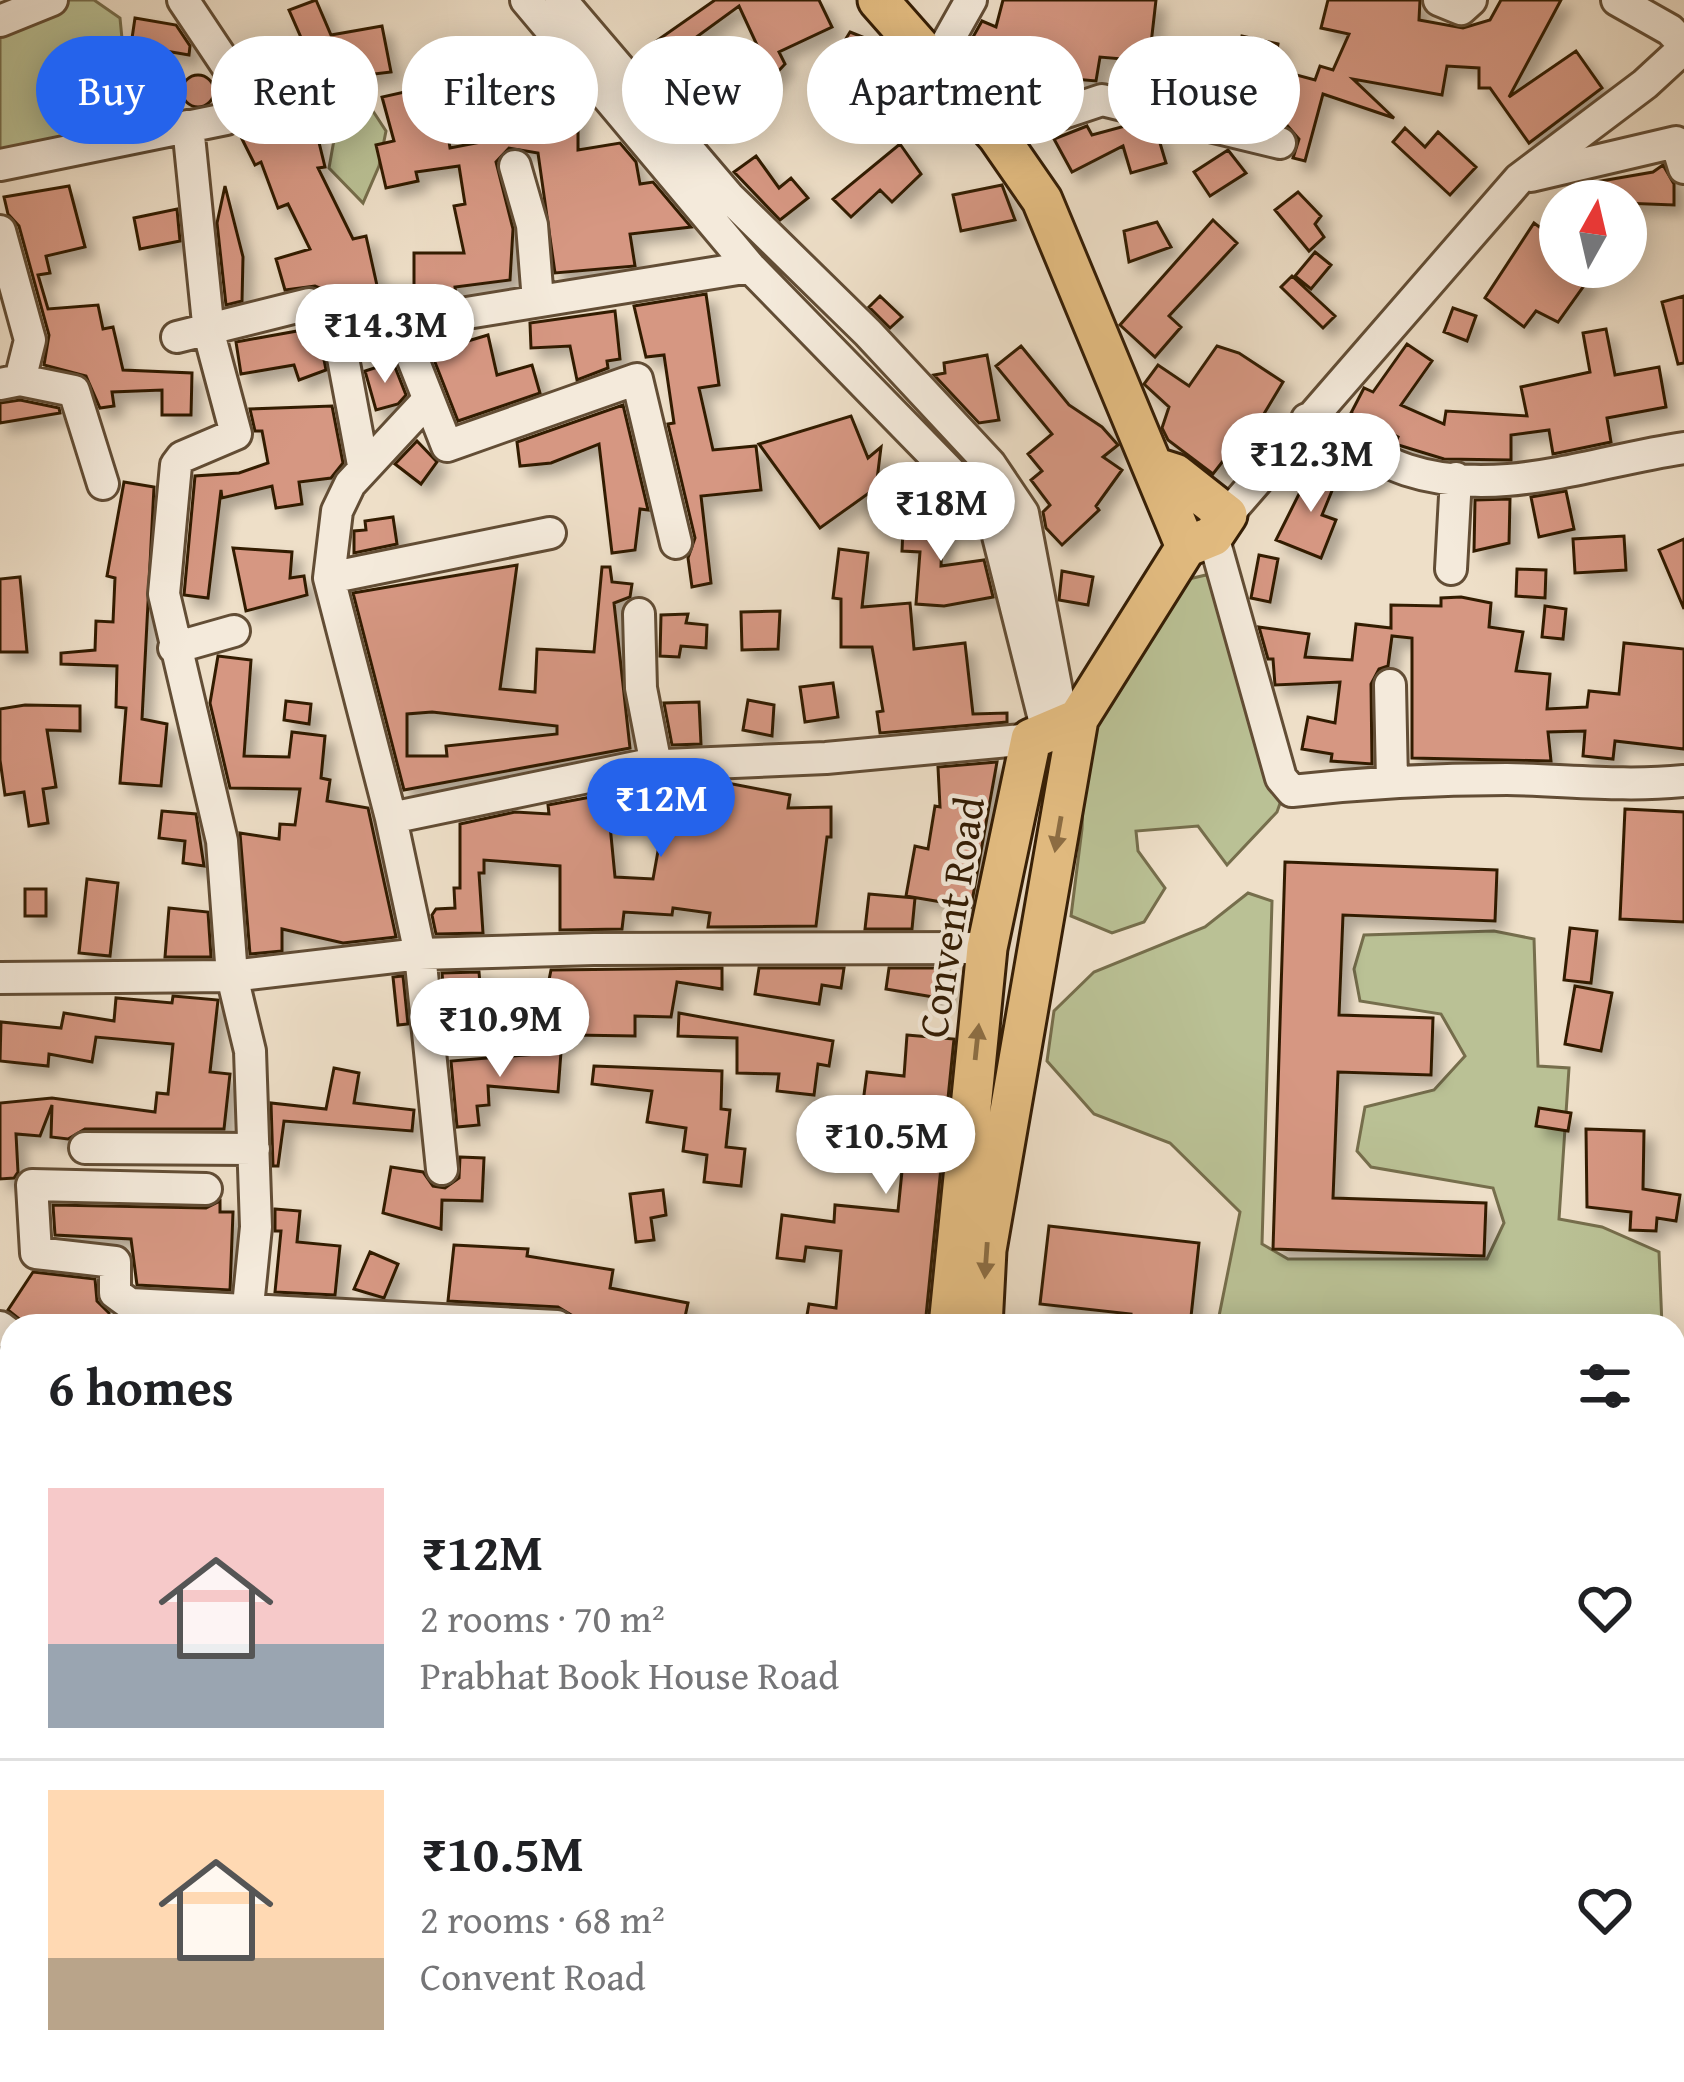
<!DOCTYPE html>
<html lang="en">
<head>
<meta charset="utf-8">
<style>
	:root { --surface:#fff; --page:#f2f2f2; --text:#202124; --muted:#757577; --line:#e0e0e0; --accent:#2563eb }
	body { margin:0; font-family:"Gentium Book Plus",serif; background:var(--page); color:var(--text); height:100vh; display:flex; flex-direction:column; font-size:45px; white-space:nowrap }
	* { box-sizing:border-box; margin:0 }
	p { font-size:39px; color:var(--muted) }
	.icon { flex:none; width:66px; height:66px; fill:none; stroke:currentColor; stroke-width:2; stroke-linecap:round; stroke-linejoin:round }
	.map { position:relative; flex:1; overflow:hidden }
	.drawer { position:absolute; left:0px; top:1314px; width:1686px; height:768px; display:flex; flex-direction:column; background:var(--surface); border-radius:36px 36px 0 0; box-shadow:0 6px 30px #0003 }
	.drawer>* { flex:none }
	.guide { position:absolute; left:36px; top:36px; width:1614px; height:108px; display:flex; gap:24px }
	.needle { width:78px; rotate:8deg }
	.tools { position:absolute; left:1539px; top:180px; display:grid; gap:24px }
	.tools a { display:grid; place-items:center; width:108px; height:108px; border-radius:50%; background:var(--surface); box-shadow:0 6px 30px #0003; font-size:60px }
	.price { position:absolute; translate:-50% -102px; padding:0 27px; border-radius:42px; background:#fff; color:#222; font-size:39px; line-height:78px; filter:drop-shadow(0 3px 6px #0008) }
	.price::after { content:''; position:absolute; left:50%; top:72px; width:36px; height:27px; margin-left:-18px; background:inherit; clip-path:polygon(0 0,100% 0,50% 100%) }
	.price.active { background:var(--accent); color:#fff }
	ul { padding:0; list-style:none }
	li { display:flex; align-items:center; gap:36px; height:300px; padding:0 48px }
	li+li { border-top:3px solid var(--line) }
	li span { display:grid; place-items:center; flex:none; width:336px; height:240px; border-radius:0px; color:#555 }
	li>.icon { margin-inline-start:auto }
	span .icon { width:144px; height:144px; fill:#fffc; stroke-width:1 }
	li b { font-size:51px }
	h2 { display:flex; justify-content:space-between; align-items:center; height:144px; padding:0 48px; font-size:51px }
	.tag { padding:0 42px; border-radius:54px; background:var(--surface); box-shadow:0 6px 30px #0003; font-size:42px; line-height:108px }
	.tag.active { background:var(--accent); color:#fff }
	.map>svg:first-child { display:block }
</style>
</head>
<body>
<div class="map">
<svg width="1684" height="2082" viewBox="0 0 1684 2082">
	<defs>
		<filter id="shadow"><feDropShadow dx="9" dy="9" stdDeviation="6" flood-color="#0004"/></filter>
	</defs>
	<rect width="100%" height="100%" fill="#eedfc8"/>
	<filter id="stains"><feTurbulence type="fractalNoise" baseFrequency=".00167" numOctaves="4"/><feColorMatrix values="0 0 0 0 .2 0 0 0 0 .09 0 0 0 0 .02 0 0 0 .5 -.17"/></filter>
	<radialGradient id="worn" r=".72"><stop offset=".6" stop-color="#630" stop-opacity="0"/><stop offset="1" stop-color="#630" stop-opacity=".3"/></radialGradient>
	<path fill="#bac195" stroke="#766e4c" stroke-width="3" d="M67 0H94L120 18 123 49 64 73 78 133 0 155V28Z
		M350 76 386 131 379 166 363 203 329 168 337 123 357 113 338 83Z
		M1206 575 1218 585 1289 778 1277 812 1227 865 1198 826 1136 831 1138 851 1165 888 1144 922 1112 933 1071 916 1082 829 1086 728 1176 582Z
		M1248 893 1272 901 1262 1244 1288 1259H1487L1504 1223 1493 1188 1371 1167 1357 1151 1365 1107 1434 1090 1465 1056 1441 1014 1360 1001 1354 969 1364 935 1494 931 1534 939 1538 1066 1569 1068 1559 1219 1602 1227 1659 1252 1662 1326H1217L1240 1212 1170 1143 1094 1114 1047 1061 1054 1011 1094 972 1205 927Z"/>
	<g fill="none" stroke-linecap="round" stroke-linejoin="round">
		<path stroke="#737b75" stroke-width="6" d="M839 337 988 492"/>
	</g>
	<path fill="#d69782" stroke="#331c04" stroke-width="3" fill-rule="evenodd" filter="url(#shadow)" d="M316 0 331 35 382 26 391 72 307 82 304 59 310 58 289 10Z
		M715 0H819L832 27 779 52 785 64 738 114 712 131 697 110 745 82 733 70 757 45 739 6 654 68 642 51Z
		M1003 0H1156L1151 44 1134 60 1100 57 1096 81 1062 78V93L1005 108 1000 49 973 37 982 21 996 27Z
		M1328 0H1420L1419 20 1463 28 1490 20 1501 0H1561L1509 97 1576 51 1602 88 1529 143 1490 88H1479V68L1447 66 1442 95 1353 79 1394 118 1323 94 1305 161 1293 158 1299 139 1286 124 1168 96 1180 59 1236 66 1242 36 1278 44 1274 69 1315 80 1320 66 1333 70 1349 34 1321 28Z
		M135 18 176 25 190 46 189 55 131 45Z
		M850 32 870 40 854 66 836 55Z
		M88 69 125 76 116 122 72 130 75 115 62 112 67 82 85 85Z
		M182 91a16 16 0 1 1 32 0a16 16 0 1 1-32 0Z
		M409 91 419 126 446 122 450 148 507 137V102H578V150L620 143 636 162 640 184 653 182 691 227 630 234 635 266 555 273 538 153 509 148 496 162 513 229 510 280 455 287 456 295 395 305 380 319 383 337 359 339 354 310 344 298 315 286 285 290 276 259 310 249 288 204 278 208 261 162 255 165 239 133 265 117 268 124 312 114 325 167 318 168 353 239 366 236 380 299 414 296V253H464L454 206 465 204 459 166 416 172 418 181 386 188 376 145 394 141 382 97Z
		M1087 126 1092 135 1125 126 1157 133 1166 163 1131 173 1123 146 1072 172 1054 139Z
		M1405 128 1425 147 1438 132 1476 167 1450 195 1393 142Z
		M900 144 921 174 892 202 880 190 851 217 833 199Z
		M1228 150 1246 173 1210 196 1194 172Z
		M756 156 779 188 791 178 808 198 780 220 734 172Z
		M1663 165 1674 184V205L1570 201 1572 186 1653 172Z
		M1002 185 1015 220 961 231 953 195Z
		M69 186 85 247 46 256 50 273 38 275 48 309 98 305 103 329 113 327 123 370 192 373 191 415H162V390L112 392 114 406 100 408 86 376 44 365 49 335 19 226 8 214 4 197Z
		M225 186 243 257 242 301 226 305 217 223Z
		M1298 192 1321 216 1315 224 1324 237 1309 251 1275 210Z
		M177 209 180 241 140 249 134 218Z
		M1213 220 1237 243 1169 316 1181 327 1155 357 1120 325Z
		M1157 222 1171 247 1129 262 1124 231Z
		M1534 223 1560 242V267L1588 280 1558 322 1536 311 1524 327 1485 298Z
		M1315 252 1331 265 1311 289 1295 276Z
		M1292 276 1335 316 1323 328 1281 287Z
		M706 294 719 385 699 388 713 450 756 446 761 490 701 496 711 583 692 587 688 558 695 538 668 424 674 423 664 355 646 357 634 306Z
		M880 296 902 317 890 328 869 307Z
		M1684 296V363L1678 364 1662 302Z
		M1453 308 1476 316 1467 341 1444 332Z
		M615 311 620 359 607 361 608 368 577 380 570 346 531 348 530 323Z
		M307 325 318 329 326 370 299 380 294 365 241 374 236 342 297 331Z
		M1606 329 1615 375 1659 367 1666 407 1607 418 1611 442 1553 454 1549 430 1511 435V460L1444 459 1395 444 1398 437 1351 413 1364 388 1373 392 1407 344 1432 361 1401 405 1444 424 1446 411 1527 416 1521 387 1590 372 1583 333Z
		M488 335 497 375 532 365 540 393 458 421 431 352Z
		M1021 346 1069 405 1102 427 1118 445 1103 457 1122 470 1096 506 1099 510 1062 545 1046 528 1043 512 1050 505 1031 480 1042 471 1028 454 1052 434 996 366Z
		M1217 346 1239 353 1283 382 1234 464 1223 461 1213 474 1168 440 1162 428 1169 407 1144 384 1158 365 1189 386Z
		M987 355 999 420 979 423 934 375 945 373 944 363Z
		M393 362 406 395 398 404 376 410 365 371Z
		M20 400 59 408 60 413 0 423V403Z
		M623 405 648 510 640 509 635 550 612 553 599 444 551 463 520 466 517 442Z
		M332 406 343 463 331 478 299 482 302 504 276 508 272 486 222 498 221 490 208 598 184 595 195 476 239 473 268 463 262 431H255L250 409Z
		M851 416 868 458 881 447 876 488 820 528 759 444Z
		M417 441 437 462 421 484 395 464Z
		M1313 466 1338 476 1322 515 1336 520 1321 558 1276 540Z
		M124 482 154 487 142 719 167 724 161 786 120 783 126 708 116 707 117 666 61 664V653L95 650 96 621 113 622 115 578 107 576Z
		M1566 491 1574 529 1539 537 1531 497Z
		M1510 499 1509 543 1474 551 1475 500Z
		M904 510 943 512 941 566 984 560 993 597 944 606 916 604 920 552 902 551Z
		M393 517 397 544 354 553V531L366 530 365 521Z
		M1624 536 1626 570 1575 573 1573 539Z
		M1684 539V609L1659 550Z
		M233 548 292 552 290 578 304 576 307 595 246 611Z
		M839 549 868 553 862 607 910 603 914 649 965 643 973 714 1007 713V722L880 733 877 712 883 711 872 647H841V599L833 598Z
		M1259 555 1278 559 1270 602 1251 598Z
		M517 565 500 689 535 692 537 649 594 652 602 567H610L612 582 632 584 630 597 614 603 630 748 404 790 353 593ZM432 712 557 726V734L446 746 447 756H407V714Z
		M1517 569 1546 570 1545 598 1516 596Z
		M1062 571 1093 577 1088 605 1059 600Z
		M20 577 27 652H0V579Z
		M1461 597 1491 603 1489 627 1523 632 1516 671 1550 674 1547 709 1587 707 1589 691 1619 694 1624 643 1684 649V749L1615 741 1613 759 1583 756 1585 731 1548 732 1551 761 1412 758V638L1392 636 1388 666 1379 669 1371 684 1372 764 1331 761 1332 754 1302 749 1308 717 1335 723 1340 682 1275 685 1273 659H1268L1259 627 1309 634 1305 657 1352 660 1356 624 1391 628V605L1441 606V598Z
		M1545 606 1566 609 1563 639 1542 637Z
		M780 611 778 649 742 650 741 612Z
		M688 614 686 623 707 625 706 648 681 646 679 657 660 656 661 615Z
		M218 656 251 660 244 756 289 757 292 732 325 736 321 778 330 780 327 801 368 808 396 937 343 943 282 929V951L250 954 240 833 279 839 280 824 295 825 300 789 230 788 210 703Z
		M833 683 838 717 805 722 800 687Z
		M748 700 774 705 772 736 743 730Z
		M286 701 311 704 309 724 284 720Z
		M699 702 701 744 672 745 664 703Z
		M25 705 80 706V731L47 730 56 787 43 789 48 823 29 826 24 792 5 795 0 760V709Z
		M997 762 971 907 906 896 915 846 928 849 935 806 940 807 938 767Z
		M722 782 790 795 788 808 831 807V837H827L816 926 708 927 710 913 673 908 672 915 624 912 622 929 560 930V866L484 860V873H479L483 933 436 934 432 915 436 909 455 908 454 888H460V824L515 812 549 814 548 805 607 794 615 877 653 879 670 784Z
		M1625 809 1684 812V922L1620 919Z
		M162 811 196 814 204 866 183 863 185 841 159 838Z
		M1285 862 1497 870 1495 921 1343 915 1339 1015 1433 1018 1431 1075 1338 1072 1333 1198 1486 1203 1484 1256 1273 1249Z
		M87 879 118 883 110 956 79 953Z
		M25 889H46V916H25Z
		M869 894 915 898 912 929H865Z
		M169 908 208 912 211 957H165Z
		M1570 928 1597 931 1591 983 1564 980Z
		M722 968V989L677 982 671 1017 635 1016V1036L574 1035 573 1020 462 1022V1027L447 1028 442 973 479 972 480 984 547 990 551 970Z
		M759 968H844L841 988 822 985 819 1004 755 994Z
		M889 968H950L945 999 886 989Z
		M403 976 408 1024 398 1025 393 977Z
		M1575 986 1612 993 1601 1051 1565 1044Z
		M173 996 218 1000 210 1072 230 1074 224 1129H85L68 1139 51 1137 52 1105 40 1136 16 1134 18 1172 14 1178 0 1179V1103L52 1098 155 1112 157 1093 168 1094 173 1044 96 1037 92 1062 49 1054 48 1066 0 1061 1 1022 61 1028 64 1013 114 1021 116 998 172 1003Z
		M679 1013 833 1041 829 1066 818 1064 814 1095 777 1091 779 1074 737 1073V1038L678 1036Z
		M907 1035 954 1039 925 1326H805L809 1304 836 1308 841 1251 806 1247 804 1261 777 1258 782 1215 834 1222 835 1205 898 1211 903 1161 852 1153 853 1144 824 1140 827 1114 847 1116 849 1107 862 1110 867 1072 904 1076Z
		M561 1052 558 1092 488 1086 489 1105 477 1106 479 1125 457 1127 451 1061Z
		M594 1066 722 1071 721 1109 730 1110 726 1147 745 1149 741 1186 704 1182 707 1155 683 1151 686 1128 647 1122 652 1091 592 1084Z
		M334 1068 359 1073 354 1103 414 1110 412 1131 284 1121 278 1166H273L271 1103 326 1109Z
		M1539 1108 1571 1113 1568 1131 1536 1126Z
		M1586 1129 1644 1131 1643 1189 1680 1195 1676 1221 1657 1218 1656 1231 1630 1230 1631 1212 1587 1207Z
		M460 1157 484 1158 482 1201 442 1200 441 1229 383 1213 391 1167 423 1172 433 1186 445 1188 459 1178Z
		M663 1190 666 1215 651 1218 654 1240 636 1242 630 1194Z
		M220 1201V1212H233L230 1290 137 1285 131 1239 55 1235 53 1205 206 1208Z
		M275 1209 300 1211 297 1242 340 1246 335 1295 275 1292 281 1231H275Z
		M1049 1226 1199 1243 1190 1326H1130L1131 1314 1040 1304Z
		M454 1245 528 1249 527 1256 613 1270 610 1288 688 1303 683 1326H609L610 1321 573 1316 558 1307 448 1301Z
		M370 1252 398 1264 384 1298 354 1289Z
		M33 1272 95 1279 97 1301 109 1313 108 1319 92 1316 90 1326H82L45 1318 39 1326H28L8 1310Z"/>
	<g fill="none" stroke-linecap="round" stroke-linejoin="round">
		<g stroke="#624d35" stroke-width="36">
			<path id="minor" d="M526 0 750 267 993 516 1047 731
				M561 0 729 197 868 333 990 464 1023 513 1060 707
				M1439 0 1461 9 1471 0
				M1617 0 1670 30 1684 45
				M0 21 52 0
				M935 64 971 0
				M1120 102 1161 60
				M188 126 209 333 236 434 182 457 176 465 164 594 222 841 232 976 250 1051 256 1227 246 1326
				M997 135 1102 100 1280 143
				M0 165 226 119 237 106 229 69 183 0
				M515 166 532 225 538 301
				M1531 176 1676 142 1684 168
				M0 231 30 340 20 380 0 384
				M177 337 309 304 335 315 363 465
				M20 380 74 391 103 484
				M427 401 350 484 337 511 329 578 391 818 641 766 826 758 1031 739
				M1307 419C1339 435 1372 458 1407 470 1498 500 1594 461 1684 448
				M1227 515 1519 179 1645 84 1684 48
				M1213 536 1281 778 1292 791C1364 783 1435 779 1507 779 1567 780 1623 787 1684 781
				M676 543 637 379 447 446 399 324 750 267
				M1451 569 1456 478
				M329 578 550 533
				M639 614 641 688 656 765
				M174 648 234 631
				M1390 685 1392 781
				M391 818 420 954 442 1169
				M0 978 232 976 420 954 594 949 987 948
				M85 1148 254 1149
				M206 1189 32 1185 36 1253 115 1262V1293L130 1304 557 1326
				M0 1327 12 1336
				M1674 1529H1683L1684 1514
				M1674 1587H1684
				M0 1735H12
				M1674 1915 1684 1916
				M0 1960 12 1959
				M0 2009 12 2006
				M498 2070 507 2082
				M1203 2070 1232 2082
				M801 2082 842 2071"/>
		</g>
		<g stroke="#331c04" stroke-width="45">
			<path id="major" d="M878 0 997 135 1042 200 1186 547
				M949 1326 987 948 1031 739 1078 719
				M982 1326 986 1250 1078 719 1186 547 1213 536 1227 515 1175 474 1153 467
				M1070 2070 1080 2082"/>
		</g>
		<use href="#minor" stroke="#f4eadb" stroke-width="30"/>
		<use href="#major" stroke="#e7c084" stroke-width="39"/>
		<path stroke="#331c04" stroke-width="6" stroke-dasharray="21 21" stroke-linecap="butt" d="M0 1369 12 1378
			M956 2070 974 2082
			M994 2070 1012 2082"/>
	</g>
	<defs><path id="oneway-solid" d="M-6-.8H1V-3.2L6.5 0L1 3.2V.8H-6Z" transform="scale(3)"/></defs>
	<g fill="#8d6e44">
		<use href="#oneway-solid" transform="translate(1058 834) rotate(100)"/>
		<use href="#oneway-solid" transform="translate(977 1042) rotate(-84)"/>
		<use href="#oneway-solid" transform="translate(986 1260) rotate(94)"/>
	</g>
	<g text-anchor="middle" dominant-baseline="central" stroke-width="9" stroke-linejoin="round" paint-order="stroke">
		<g font-size="42" fill="#331c04" stroke="#f4eadb">
			<text transform="translate(950 917) rotate(-81)">Convent Road</text>
		</g>
	</g>
	<rect width="100%" height="100%" filter="url(#stains)"/>
	<rect width="100%" height="100%" fill="url(#worn)"/>
</svg>
<div class="tools">
<a><svg class="needle" viewBox="-14 -14 28 28"><path d="M0-13l5 13h-10z" fill="#e53935"/><path d="M0 13l5-13h-10z" fill="#757577"/></svg></a>
</div>
<b class="price" style="left:385px;top:386px">₹14.3M</b>
<b class="price" style="left:1311px;top:515px">₹12.3M</b>
<b class="price" style="left:941px;top:564px">₹18M</b>
<b class="price active" style="left:661px;top:860px">₹12M</b>
<b class="price" style="left:500px;top:1080px">₹10.9M</b>
<b class="price" style="left:886px;top:1197px">₹10.5M</b>
<div class="guide">
<a class="tag active">Buy</a>
<a class="tag">Rent</a>
<a class="tag">Filters</a>
<a class="tag">New</a>
<a class="tag">Apartment</a>
<a class="tag">House</a>
</div>
<section class="drawer">
<h2>6 homes<svg class="icon" aria-label="filters" viewBox="0 0 24 24"><path d="M4 7h16M4 17h16"/><circle cx="9" cy="7" r="2"/><circle cx="15" cy="17" r="2"/></svg></h2>
<ul>
<li><span style="background:linear-gradient(#f6c9c9 65%,#9aa5b1 0)"><svg class="icon" aria-label="home" viewBox="0 0 24 24"><path d="M3 11l9-7 9 7M6 9v11h12V9"/></svg></span><div><b>₹12M</b><p>2 rooms · 70 m²</p><p>Prabhat Book House Road</p></div><svg class="icon" aria-label="heart" viewBox="0 0 24 24"><path d="M12 20l-8-8c-3-5 5-10 8-4 3-6 11-1 8 4z"/></svg></li>
<li><span style="background:linear-gradient(#ffd9b3 70%,#b9a48a 0)"><svg class="icon" aria-label="home" viewBox="0 0 24 24"><path d="M3 11l9-7 9 7M6 9v11h12V9"/></svg></span><div><b>₹10.5M</b><p>2 rooms · 68 m²</p><p>Convent Road</p></div><svg class="icon" aria-label="heart" viewBox="0 0 24 24"><path d="M12 20l-8-8c-3-5 5-10 8-4 3-6 11-1 8 4z"/></svg></li>
</ul>
</section>
</div>
</body>
</html>
